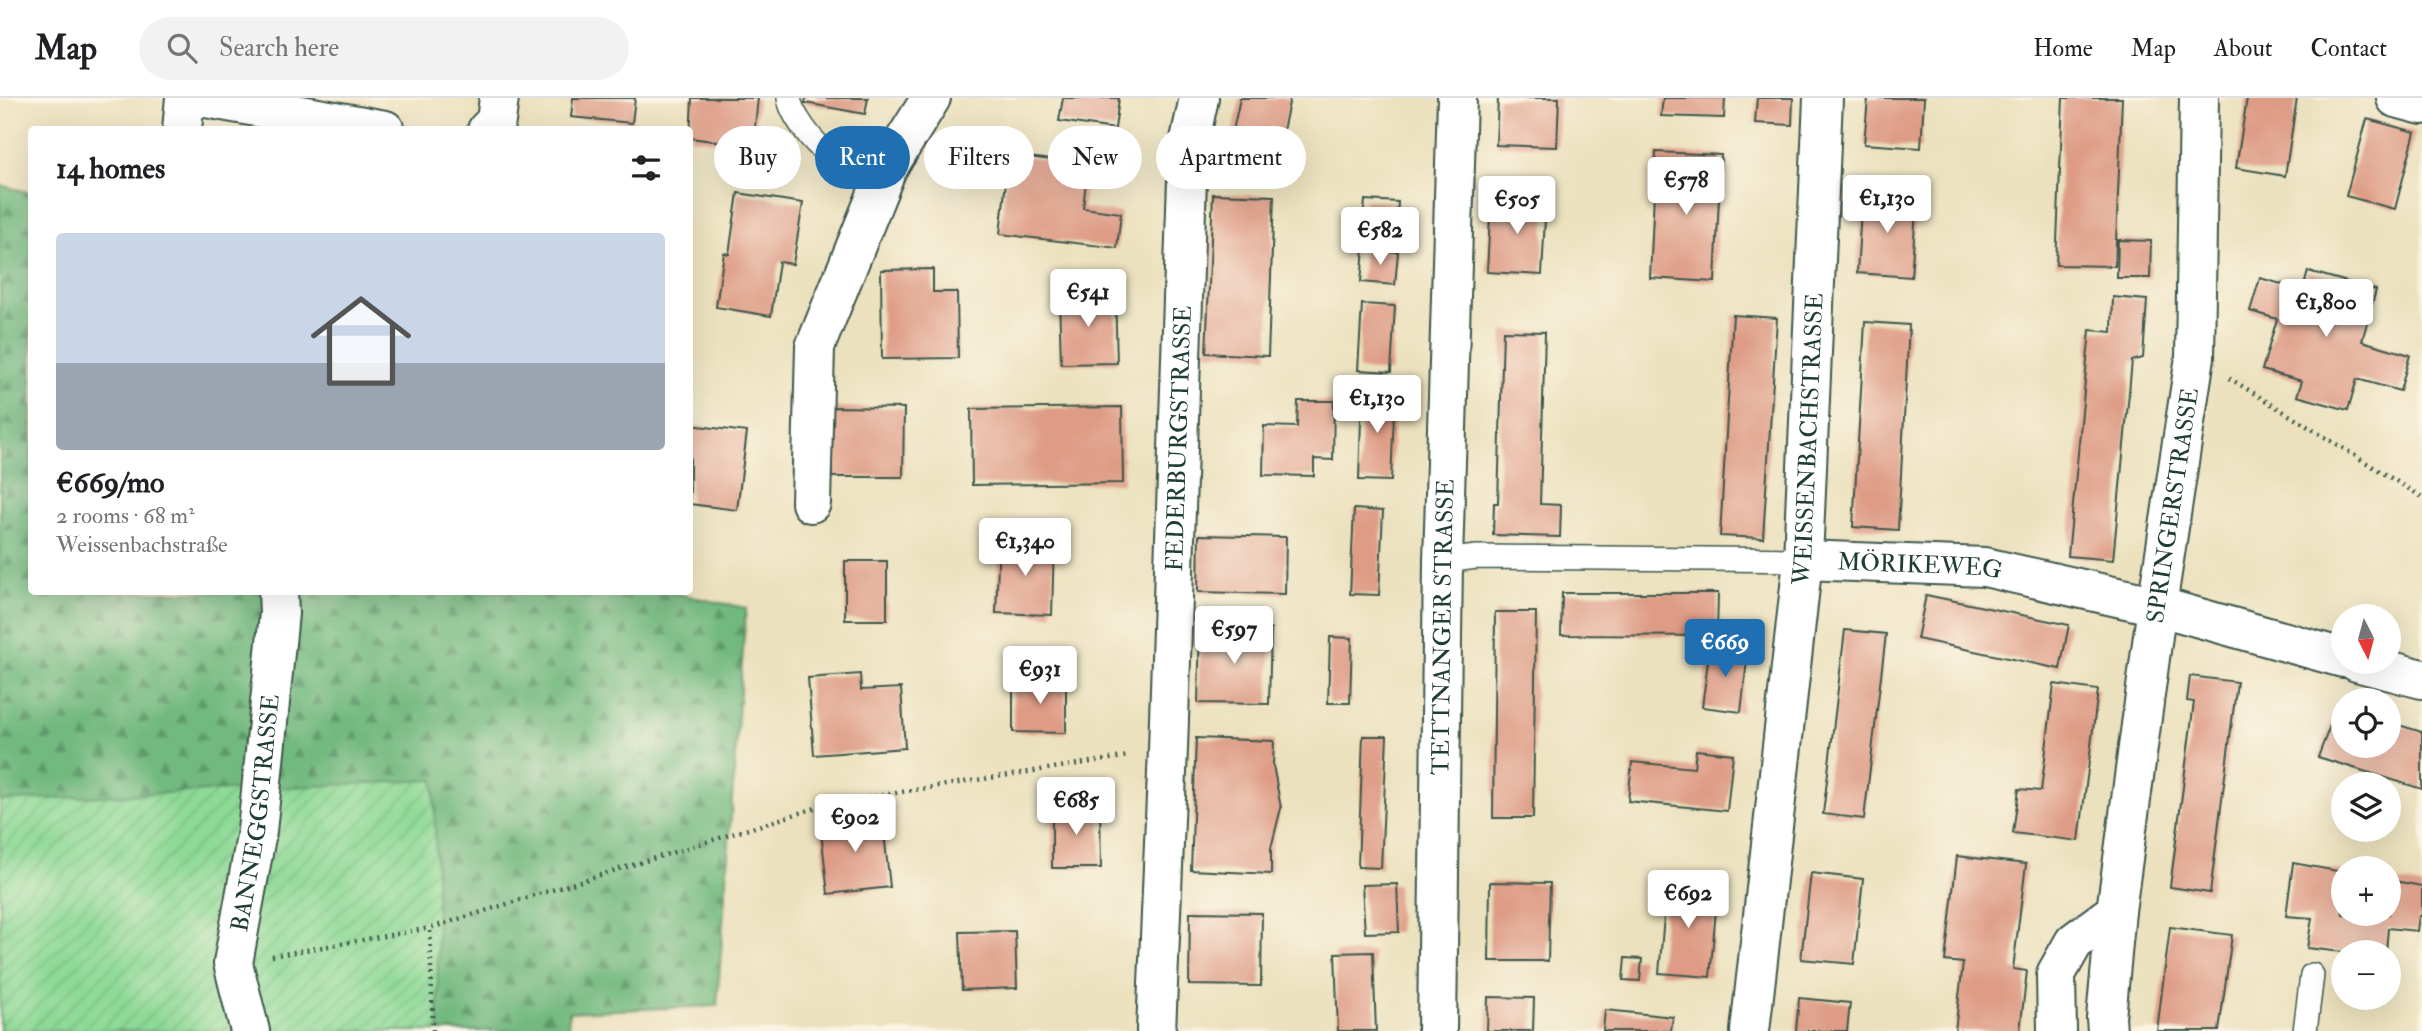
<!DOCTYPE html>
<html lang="en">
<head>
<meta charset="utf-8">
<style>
	:root { --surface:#fff; --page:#f2f2f2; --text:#202124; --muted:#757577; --line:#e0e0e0; --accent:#1f6fb2 }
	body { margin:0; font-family:"IM FELL Double Pica",serif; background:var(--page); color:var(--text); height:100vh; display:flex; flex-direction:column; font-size:26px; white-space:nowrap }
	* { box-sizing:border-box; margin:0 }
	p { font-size:23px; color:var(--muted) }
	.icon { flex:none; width:38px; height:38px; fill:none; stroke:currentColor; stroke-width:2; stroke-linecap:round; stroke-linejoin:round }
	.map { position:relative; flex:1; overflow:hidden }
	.details { position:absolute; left:28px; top:28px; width:665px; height:469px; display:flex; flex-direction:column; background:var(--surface); border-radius:7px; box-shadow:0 7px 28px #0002 }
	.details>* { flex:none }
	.banner { position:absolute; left:714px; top:28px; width:665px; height:63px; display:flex; gap:14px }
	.needle { width:46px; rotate:174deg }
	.controls { position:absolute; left:2331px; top:506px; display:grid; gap:14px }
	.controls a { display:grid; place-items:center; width:70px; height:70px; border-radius:50%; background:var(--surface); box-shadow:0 7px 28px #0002; font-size:35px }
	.price { position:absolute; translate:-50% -60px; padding:0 16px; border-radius:7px; background:#fff; color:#222; font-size:23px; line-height:46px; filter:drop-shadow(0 2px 4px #0008) }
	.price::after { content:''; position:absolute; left:50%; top:42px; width:21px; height:16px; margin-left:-10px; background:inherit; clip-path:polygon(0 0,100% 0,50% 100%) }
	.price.selected { background:var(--accent); color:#fff }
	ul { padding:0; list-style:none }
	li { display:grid; align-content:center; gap:14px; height:371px; padding:0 28px }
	li span { display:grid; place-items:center; height:217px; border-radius:7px; color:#555 }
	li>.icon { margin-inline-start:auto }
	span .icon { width:126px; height:126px; fill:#fffc; stroke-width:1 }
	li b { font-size:30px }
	h2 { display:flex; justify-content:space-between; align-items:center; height:84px; padding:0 28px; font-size:30px }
	.pill { padding:0 24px; border-radius:32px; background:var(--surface); box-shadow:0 7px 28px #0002; font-size:24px; line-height:63px }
	.pill.selected { background:var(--accent); color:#fff }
	header { display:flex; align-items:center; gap:42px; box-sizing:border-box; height:98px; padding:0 35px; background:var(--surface); border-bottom:2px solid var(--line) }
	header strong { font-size:33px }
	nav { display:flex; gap:38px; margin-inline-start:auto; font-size:24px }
	.search { width:490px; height:63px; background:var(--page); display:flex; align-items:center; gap:18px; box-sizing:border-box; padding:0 24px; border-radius:38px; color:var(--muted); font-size:26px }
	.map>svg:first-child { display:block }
</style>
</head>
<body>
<header>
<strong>Map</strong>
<div class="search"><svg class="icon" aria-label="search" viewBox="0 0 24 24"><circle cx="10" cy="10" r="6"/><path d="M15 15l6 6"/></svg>Search here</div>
<nav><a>Home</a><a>Map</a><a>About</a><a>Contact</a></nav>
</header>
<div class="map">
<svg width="2422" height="933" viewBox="0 0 2422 933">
	<defs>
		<pattern id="forest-firs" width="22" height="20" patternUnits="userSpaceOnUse" patternTransform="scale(1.75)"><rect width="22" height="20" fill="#72b97f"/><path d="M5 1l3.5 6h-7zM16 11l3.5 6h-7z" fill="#5d9869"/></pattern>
		<pattern id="garden-furrows" width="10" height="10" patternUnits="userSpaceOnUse" patternTransform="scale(1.75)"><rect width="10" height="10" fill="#8dd996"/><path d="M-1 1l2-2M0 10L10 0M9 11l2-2" fill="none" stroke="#79bb82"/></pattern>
	</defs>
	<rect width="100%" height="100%" fill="#fcf5e5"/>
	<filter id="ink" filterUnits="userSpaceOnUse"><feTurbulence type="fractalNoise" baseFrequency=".0143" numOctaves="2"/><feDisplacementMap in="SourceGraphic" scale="14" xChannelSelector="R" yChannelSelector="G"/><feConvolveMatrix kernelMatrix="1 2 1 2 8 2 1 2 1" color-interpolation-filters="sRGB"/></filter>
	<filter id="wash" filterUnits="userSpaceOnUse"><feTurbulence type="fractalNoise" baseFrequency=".00686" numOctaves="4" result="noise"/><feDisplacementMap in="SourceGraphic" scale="28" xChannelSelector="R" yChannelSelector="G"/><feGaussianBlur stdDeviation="1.57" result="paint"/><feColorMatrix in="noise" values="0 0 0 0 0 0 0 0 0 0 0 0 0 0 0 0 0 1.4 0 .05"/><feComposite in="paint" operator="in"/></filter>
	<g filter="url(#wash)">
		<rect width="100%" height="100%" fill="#ebe1be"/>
		<path fill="url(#forest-firs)" stroke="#487b5a" stroke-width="2" d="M0 87 31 95 32 494H668L746 510 717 908 569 914 568 933H439L434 683 0 703Z"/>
		<path fill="url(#garden-furrows)" stroke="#568b65" stroke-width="2" d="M434 682 439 933H0V703Z"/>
		<g id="blocks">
			<path fill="#de9c86" d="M573 0H635L632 25 571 19Z
				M692 0H758L753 48 690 40Z
				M806 0H868L865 16 805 5Z
				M1063 0H1119L1115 31 1059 23Z
				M1240 0H1290L1278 56 1230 47Z
				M1498 0H1559L1557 49 1496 47Z
				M1663 0H1725L1724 20 1661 18Z
				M1757 0H1793L1792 27 1755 25Z
				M1868 0H1924L1921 50 1864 46Z
				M2063 0H2122L2115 168 2056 167Z
				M2247 0H2297L2285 78 2236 70Z
				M2367 21 2415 34 2395 111 2346 98Z
				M1656 54 1721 57 1715 184 1650 180Z
				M1009 57 1088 66 1083 110 1121 115 1117 150 1000 136Z
				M738 95 803 105 793 166 779 164 771 218 716 209 724 155 729 156Z
				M1213 96 1274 98 1268 258 1206 255Z
				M1862 96 1917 100 1911 179 1857 175Z
				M1491 99 1546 101 1542 177 1487 174Z
				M1365 102 1398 104 1396 137 1362 135Z
				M2118 142 2151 143 2150 180H2117Z
				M1364 151 1398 154 1395 187 1361 184Z
				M933 171V194H957L958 260 882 261 881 172Z
				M2308 173 2376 192 2362 243 2410 257 2400 293 2357 281 2348 312 2297 298 2302 283 2262 272 2277 221 2250 213 2260 180 2303 192Z
				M1115 195 1117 265 1061 266 1059 197Z
				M2113 199 2147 202 2143 260 2132 263 2113 462 2068 458 2090 232 2112 234Z
				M1362 206 1395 208 1391 274 1358 272Z
				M1733 217 1777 220 1763 440 1720 438Z
				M1865 224 1909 227 1898 432 1853 429Z
				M1503 233 1545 234 1540 406 1561 407 1560 439 1493 437 1494 405H1498Z
				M1362 291 1395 292 1391 383 1359 382Z
				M1298 303H1334L1333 362 1314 361V378L1263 377 1264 328 1297 329Z
				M832 309 904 310 903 379H832Z
				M1122 309 1123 385 972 387 971 311Z
				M690 327 747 334 737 412 690 406Z
				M1354 411 1383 413 1379 497 1350 496Z
				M1199 437 1286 439 1285 496 1198 494Z
				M999 443 1054 445 1052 517 996 515Z
				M845 463H887V522H845Z
				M1562 495H1718L1717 538 1561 537Z
				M1926 497 2069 527 2060 571 1917 541Z
				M1495 514H1536L1533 720H1493Z
				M1200 530 1271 531 1269 606 1198 605Z
				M1845 532 1886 536 1864 721 1823 716Z
				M1330 539 1352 540 1350 605H1328Z
				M1710 548 1748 553 1741 614 1702 609Z
				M860 576 861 592 901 590 905 650 814 657 808 580Z
				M2190 578 2237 584 2210 795 2170 789 2194 604 2187 603Z
				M1013 581 1066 582V635L1013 634Z
				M2054 586 2098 592 2079 743 2013 735 2019 691 2041 693Z
				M2338 607 2343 609V648H2389V624L2422 634V691L2318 659Z
				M1363 638H1387L1381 770 1358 769Z
				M1196 640 1274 643 1273 667 1281 710 1271 750V776L1191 772Z
				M1696 652 1733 656 1727 713 1628 703 1632 664 1694 670Z
				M1052 708H1100L1101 770H1052Z
				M882 717 890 789 828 796 820 724Z
				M1957 758 2026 766 2013 871 2027 873 2020 933H1955L1963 865 1945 863Z
				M2293 765 2343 774V816H2389V782L2422 788V818H2419L2417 833 2388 830 2386 854H2343L2307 850 2312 820 2286 818Z
				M1811 775 1863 781 1854 866 1801 861Z
				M1490 784 1550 785 1548 863H1489Z
				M1667 785 1718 790 1710 879 1659 875Z
				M1397 786 1399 834 1365 835 1362 787Z
				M1190 814 1262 815 1261 888 1189 887Z
				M2170 829 2232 837 2219 933H2157Z
				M1015 833 1017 890 962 892 960 834Z
				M1373 854 1376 933H1338L1335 855Z
				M1625 860 1642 861 1640 883 1623 882Z
				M1488 899 1534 900 1533 933H1487Z
				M1799 900 1850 905 1847 933H1796Z
				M1605 912 1673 919 1671 933H1603Z"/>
		</g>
	</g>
	<g filter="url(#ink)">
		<use href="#blocks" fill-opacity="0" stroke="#3e5649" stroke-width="2"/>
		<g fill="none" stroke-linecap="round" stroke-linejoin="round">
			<g stroke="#3e5649" stroke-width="26">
				<path id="service" d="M789 0C791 15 813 46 827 54 843 62 869 66 887 71
					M1443 463 1477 459 1803 462
					M2305 933 2312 877"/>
			</g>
			<g stroke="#3e5649" stroke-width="42">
				<g id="minor">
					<path d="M206 0 385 32"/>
					<path d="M2396 0 2422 7"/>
					<path d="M182 32 185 0"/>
					<path d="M487 32 496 23 499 0"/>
					<path d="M811 405 815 249 887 71 931 0"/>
					<path id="s1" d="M1803 462 1985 469 2157 508 2343 560"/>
					<path d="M2357 564 2422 581"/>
					<path id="s2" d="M250 933 233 865 257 733 279 515 278 494"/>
					<path id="s3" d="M1156 933 1168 651 1188 51 1199 0"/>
					<path id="s4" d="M1437 933 1443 463 1457 0"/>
					<path id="s5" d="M1750 933 1803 462 1823 0"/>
					<path d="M2057 933 2056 876 2074 844 2116 813"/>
					<path id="s6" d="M2107 933 2106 920 2116 813 2157 508 2195 259 2199 0"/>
				</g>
			</g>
			<path stroke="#3e5649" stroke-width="4.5" stroke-dasharray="2 5" stroke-linecap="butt" d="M2229 280 2422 399
				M272 858 430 830
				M433 933 430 830 832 705 1129 658"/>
			<use href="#service" stroke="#fff" stroke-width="23"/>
			<use href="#minor" stroke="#fff" stroke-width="38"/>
		</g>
	</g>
	<g text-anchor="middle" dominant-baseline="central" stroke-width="5" stroke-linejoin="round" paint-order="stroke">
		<g font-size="24" fill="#1f3d34" stroke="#fcf5e5">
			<text stroke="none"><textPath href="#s3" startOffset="593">FEDERBURGSTRASSE</textPath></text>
			<text stroke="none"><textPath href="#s5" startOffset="595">WEISSENBACHSTRASSE</textPath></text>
			<text stroke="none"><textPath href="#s6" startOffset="530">SPRINGERSTRASSE</textPath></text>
			<text stroke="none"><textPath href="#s1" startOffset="117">MÖRIKEWEG</textPath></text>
			<text stroke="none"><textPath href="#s4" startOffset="404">TETTNANGER STRASSE</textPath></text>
			<text stroke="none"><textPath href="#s2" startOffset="222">BANNEGGSTRASSE</textPath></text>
		</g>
	</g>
</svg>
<div class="controls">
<a><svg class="needle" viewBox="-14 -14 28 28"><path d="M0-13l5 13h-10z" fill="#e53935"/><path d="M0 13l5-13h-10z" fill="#757577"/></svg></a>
<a><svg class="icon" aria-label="locate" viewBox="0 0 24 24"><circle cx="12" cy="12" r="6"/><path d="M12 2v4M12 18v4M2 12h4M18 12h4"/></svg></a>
<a><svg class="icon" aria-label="layers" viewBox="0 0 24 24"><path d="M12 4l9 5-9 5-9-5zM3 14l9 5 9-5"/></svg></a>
<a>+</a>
<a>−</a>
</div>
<b class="price" style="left:1686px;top:119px">€578</b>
<b class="price" style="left:1887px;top:137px">€1,130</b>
<b class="price" style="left:1517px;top:138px">€505</b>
<b class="price" style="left:1380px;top:169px">€582</b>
<b class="price" style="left:1088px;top:231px">€541</b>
<b class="price" style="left:2326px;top:241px">€1,800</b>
<b class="price" style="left:1377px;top:337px">€1,130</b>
<b class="price" style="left:1025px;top:480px">€1,340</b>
<b class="price" style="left:1234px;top:568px">€597</b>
<b class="price selected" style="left:1725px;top:581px">€669</b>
<b class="price" style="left:1040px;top:608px">€931</b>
<b class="price" style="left:1076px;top:739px">€685</b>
<b class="price" style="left:855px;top:756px">€902</b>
<b class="price" style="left:1688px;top:832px">€692</b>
<div class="banner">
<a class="pill">Buy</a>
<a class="pill selected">Rent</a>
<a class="pill">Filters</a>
<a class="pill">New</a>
<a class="pill">Apartment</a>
</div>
<section class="details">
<h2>14 homes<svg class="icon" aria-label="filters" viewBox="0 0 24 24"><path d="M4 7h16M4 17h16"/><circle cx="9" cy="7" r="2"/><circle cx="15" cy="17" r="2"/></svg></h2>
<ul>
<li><span style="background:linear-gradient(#c9d6e8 60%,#9aa5b1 0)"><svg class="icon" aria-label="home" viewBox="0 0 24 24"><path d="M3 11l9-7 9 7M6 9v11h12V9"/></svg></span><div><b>€669/mo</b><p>2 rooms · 68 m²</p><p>Weissenbachstraße</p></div></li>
</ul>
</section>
</div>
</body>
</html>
